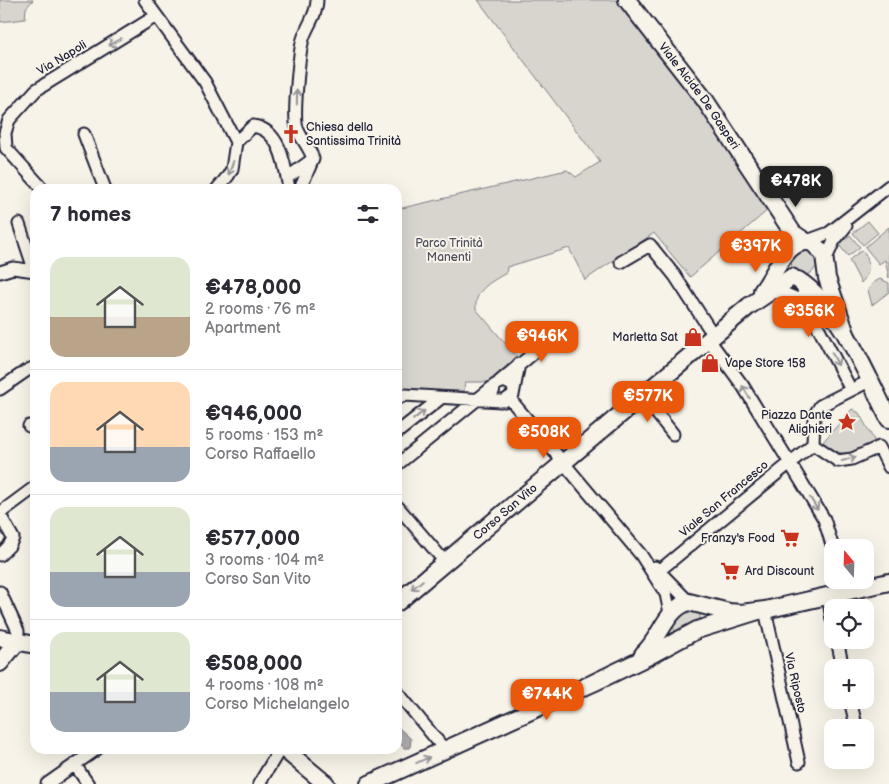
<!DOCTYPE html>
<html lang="en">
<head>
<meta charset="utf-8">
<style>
	:root { --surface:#fff; --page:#f7f7f7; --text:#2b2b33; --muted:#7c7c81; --line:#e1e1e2; --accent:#ea580c }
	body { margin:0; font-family:"Balsamiq Sans",sans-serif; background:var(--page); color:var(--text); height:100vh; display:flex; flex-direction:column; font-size:19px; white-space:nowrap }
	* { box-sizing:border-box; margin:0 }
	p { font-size:16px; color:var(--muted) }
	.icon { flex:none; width:28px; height:28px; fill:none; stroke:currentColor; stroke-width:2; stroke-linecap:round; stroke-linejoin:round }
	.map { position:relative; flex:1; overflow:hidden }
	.sheet { position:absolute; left:30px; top:184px; width:372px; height:570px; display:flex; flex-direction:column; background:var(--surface); border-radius:15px; box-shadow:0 5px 20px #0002 }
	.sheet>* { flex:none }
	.needle { width:32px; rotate:341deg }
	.tools { position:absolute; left:824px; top:539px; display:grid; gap:10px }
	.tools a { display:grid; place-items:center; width:50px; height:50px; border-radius:10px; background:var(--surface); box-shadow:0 5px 20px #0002; font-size:25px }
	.price { position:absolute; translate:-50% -42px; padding:0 11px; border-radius:10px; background:var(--accent); color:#fff; font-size:16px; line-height:32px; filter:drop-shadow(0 1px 2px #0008) }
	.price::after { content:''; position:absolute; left:50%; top:30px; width:15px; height:11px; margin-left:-8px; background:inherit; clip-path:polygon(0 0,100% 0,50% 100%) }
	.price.selected { background:#222; color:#fff }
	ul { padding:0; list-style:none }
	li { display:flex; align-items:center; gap:15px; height:125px; padding:0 20px }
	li+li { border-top:1px solid var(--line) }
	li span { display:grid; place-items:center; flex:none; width:140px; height:100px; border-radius:15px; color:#555 }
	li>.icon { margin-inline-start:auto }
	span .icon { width:60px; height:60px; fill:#fffc; stroke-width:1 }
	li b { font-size:21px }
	h2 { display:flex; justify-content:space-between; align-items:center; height:60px; padding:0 20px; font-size:21px }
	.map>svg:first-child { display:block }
</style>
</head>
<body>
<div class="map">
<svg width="889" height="784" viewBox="0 0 889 784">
	<rect width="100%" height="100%" fill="#f7f3e8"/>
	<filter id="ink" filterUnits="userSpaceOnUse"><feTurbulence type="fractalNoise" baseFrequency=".02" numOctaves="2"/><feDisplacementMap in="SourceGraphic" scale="10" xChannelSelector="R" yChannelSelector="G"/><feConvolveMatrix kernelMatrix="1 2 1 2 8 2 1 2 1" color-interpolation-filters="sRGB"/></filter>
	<g filter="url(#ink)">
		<path fill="#d8d5cf" stroke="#7d7c85" d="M0 0H33L26 8 25 19 0 22Z
			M478 0H618L679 79 769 209 690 277 654 233 585 280 569 248 507 267 506 273C491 282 474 290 476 309L517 357 488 382H465L464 391 402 390 398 378V209L567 170 576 177 600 162Z
			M868 221 878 233 863 245 853 233Z
			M889 227V278L885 260 879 264 865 247Z
			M850 235 860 247 848 256 839 245Z
			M791 262a13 13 0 1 1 26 0a13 13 0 1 1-26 0Z
			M862 250C871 261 871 272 861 283L849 260Z
			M880 279 889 283V292L872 305 868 290 873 283Z
			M852 409 859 413 875 442C848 454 848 459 821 444Z
			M685 609 700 612V620L679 632 675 631 672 625Z"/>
		<path fill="#aeabad" stroke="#76747f" d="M399 728 411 739 410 748H404L398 741Z"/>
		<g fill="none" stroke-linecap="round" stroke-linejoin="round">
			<g stroke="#22223b" stroke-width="15">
				<path id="street" d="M145 0 205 82 236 142 232 169 228 176 217 189
					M84 134 105 189
					M236 142 253 126C281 130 285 166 289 189
					M313 159C310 148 301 139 297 128 293 116 299 57 302 43 305 27 317 17 317 0
					M287 178 313 159
					M43 189 6 148 5 133 9 120 36 90 156 16
					M300 189 313 159
					M19 224 35 272
					M807 241 829 233 889 186
					M825 261 834 241 846 226
					M621 262 650 245 675 276 714 336
					M0 272 13 268 35 271
					M802 283 805 302 851 390
					M769 292 786 294 805 302
					M709 340 743 386 824 519 833 548
					M499 382 548 341
					M0 389 26 371 35 367
					M493 392 495 385 504 381 512 385 514 390
					M643 396 673 434
					M398 398 405 395 501 401
					M510 399 641 555 666 594 670 613
					M504 401 513 395 519 364
					M29 426H35
					M398 432 441 398
					M813 444 838 461 852 459 879 447 889 467
					M398 464 495 385
					M398 507 445 562
					M0 513 35 487
					M0 515 13 538 9 546 0 555
					M655 567 689 602
					M654 575 813 444 814 416 820 406 869 381
					M0 592 18 631V641
					M828 596 832 619
					M765 610 799 762
					M837 640 843 668
					M398 693 445 750
					M850 700 855 721
					M75 765 88 784
					M47 784 97 749
					M259 784 280 749"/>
			</g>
			<g stroke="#22223b" stroke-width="20">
				<g id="secondary">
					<path id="s1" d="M627 0 705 100 793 233 805 241"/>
					<path d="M798 280C841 308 866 374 889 419"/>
					<path d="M762 291C776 274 787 235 813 243L824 255 827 278 847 337"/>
					<path id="s2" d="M398 602 749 306 792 277"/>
					<path d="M0 638 35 645"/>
					<path d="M643 654C661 638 665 609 689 602L729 612 741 613 765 610 889 582"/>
					<path d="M0 663 18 641"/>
					<path d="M284 749 326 784"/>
					<path d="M369 784 593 683 649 656 697 630 758 611"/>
				</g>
			</g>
			<use href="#street" stroke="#f7f3e8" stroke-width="11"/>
			<use href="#secondary" stroke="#f7f3e8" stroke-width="16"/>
		</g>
		<defs><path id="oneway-shaft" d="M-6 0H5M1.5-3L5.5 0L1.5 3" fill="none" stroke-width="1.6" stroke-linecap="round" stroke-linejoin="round" transform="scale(1.25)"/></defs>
		<g stroke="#97959a">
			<use href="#oneway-shaft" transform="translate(115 42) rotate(149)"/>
			<use href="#oneway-shaft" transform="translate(297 97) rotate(-89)"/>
			<use href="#oneway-shaft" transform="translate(231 168) rotate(109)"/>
			<use href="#oneway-shaft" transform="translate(835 359) rotate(63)"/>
			<use href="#oneway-shaft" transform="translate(746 392) rotate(-121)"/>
			<use href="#oneway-shaft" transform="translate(419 415) rotate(-38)"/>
			<use href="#oneway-shaft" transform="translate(849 459) rotate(-15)"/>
			<use href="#oneway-shaft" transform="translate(814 504) rotate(58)"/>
			<use href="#oneway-shaft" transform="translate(417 585) rotate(140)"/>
			<use href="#oneway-shaft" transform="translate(423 760) rotate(-24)"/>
		</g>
	</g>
	<defs>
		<g id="church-bare" transform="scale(1.5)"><path d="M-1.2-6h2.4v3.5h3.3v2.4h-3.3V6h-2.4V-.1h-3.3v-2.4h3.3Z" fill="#c8321e" stroke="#f7f3e8" stroke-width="2.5" paint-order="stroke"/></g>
		<g id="shop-bare" transform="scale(1.5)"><path d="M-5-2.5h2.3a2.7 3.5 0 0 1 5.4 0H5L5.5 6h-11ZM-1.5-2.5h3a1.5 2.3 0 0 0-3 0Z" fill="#c8321e" stroke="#f7f3e8" stroke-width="2.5" paint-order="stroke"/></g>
		<g id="sight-bare" transform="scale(1.5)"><path d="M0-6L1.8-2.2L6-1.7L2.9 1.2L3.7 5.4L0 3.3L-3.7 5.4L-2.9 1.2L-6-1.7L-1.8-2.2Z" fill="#c8321e" stroke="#f7f3e8" stroke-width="2.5" paint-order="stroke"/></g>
		<g id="supermarket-bare" transform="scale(1.5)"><path d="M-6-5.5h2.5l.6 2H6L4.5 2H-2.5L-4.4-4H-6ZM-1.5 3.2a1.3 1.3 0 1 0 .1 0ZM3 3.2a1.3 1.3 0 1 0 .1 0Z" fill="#c8321e" stroke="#f7f3e8" stroke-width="2.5" paint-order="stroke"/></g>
	</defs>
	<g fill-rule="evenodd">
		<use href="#church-bare" x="291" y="134"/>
		<use href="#shop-bare" x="693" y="337"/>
		<use href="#shop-bare" x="710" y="363"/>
		<use href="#sight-bare" x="847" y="422"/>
		<use href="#supermarket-bare" x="790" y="538"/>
		<use href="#supermarket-bare" x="730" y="571"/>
	</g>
	<g text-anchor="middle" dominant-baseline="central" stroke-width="4" stroke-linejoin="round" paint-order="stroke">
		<g font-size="12" fill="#22223b" stroke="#f7f3e8">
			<text transform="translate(62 58) rotate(-31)">Via Napoli</text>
			<text stroke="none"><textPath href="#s1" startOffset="120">Viale Alcide De Gasperi</textPath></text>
			<text transform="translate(724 499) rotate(-40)">Viale San Francesco</text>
			<text stroke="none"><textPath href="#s2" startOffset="140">Corso San Vito</textPath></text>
			<text transform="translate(795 683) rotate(77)">Via Riposto</text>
		</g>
		<g font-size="12" fill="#22223b" stroke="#f7f3e8" text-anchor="start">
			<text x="306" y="127">Chiesa della<tspan x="306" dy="14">Santissima Trinità</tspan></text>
			<text x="678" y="337" text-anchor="end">Marletta Sat</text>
			<text x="725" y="363">Vape Store 158</text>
			<text x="832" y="415" text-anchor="end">Piazza Dante<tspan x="832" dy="14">Alighieri</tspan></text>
			<text x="775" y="538" text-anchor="end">Franzy's Food</text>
			<text x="745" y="571">Ard Discount</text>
		</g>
		<g font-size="12" fill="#504f60" stroke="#f7f3e8">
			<text x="449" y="243">Parco Trinità<tspan x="449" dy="14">Manenti</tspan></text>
		</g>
	</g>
</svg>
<div class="tools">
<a><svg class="needle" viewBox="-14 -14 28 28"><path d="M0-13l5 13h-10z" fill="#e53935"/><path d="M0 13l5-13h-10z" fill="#7c7c81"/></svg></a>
<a><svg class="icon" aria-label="locate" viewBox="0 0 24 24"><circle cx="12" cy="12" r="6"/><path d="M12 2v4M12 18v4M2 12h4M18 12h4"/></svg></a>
<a>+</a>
<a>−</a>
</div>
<b class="price selected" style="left:796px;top:208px">€478K</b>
<b class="price" style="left:756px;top:273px">€397K</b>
<b class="price" style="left:809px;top:338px">€356K</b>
<b class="price" style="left:542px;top:363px">€946K</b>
<b class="price" style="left:648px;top:423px">€577K</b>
<b class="price" style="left:544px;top:459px">€508K</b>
<b class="price" style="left:547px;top:721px">€744K</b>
<section class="sheet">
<h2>7 homes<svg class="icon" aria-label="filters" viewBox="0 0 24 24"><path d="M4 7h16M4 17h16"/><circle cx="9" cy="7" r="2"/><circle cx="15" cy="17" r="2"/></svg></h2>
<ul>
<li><span style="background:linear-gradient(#dfe7d0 60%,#b9a48a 0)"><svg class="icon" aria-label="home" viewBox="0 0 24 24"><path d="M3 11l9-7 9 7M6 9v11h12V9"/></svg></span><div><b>€478,000</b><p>2 rooms · 76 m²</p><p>Apartment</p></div></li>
<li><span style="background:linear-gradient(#ffd9b3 65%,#9aa5b1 0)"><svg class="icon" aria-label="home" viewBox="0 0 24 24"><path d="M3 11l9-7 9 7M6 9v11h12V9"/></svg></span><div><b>€946,000</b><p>5 rooms · 153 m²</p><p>Corso Raffaello</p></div></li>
<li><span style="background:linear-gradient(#dfe7d0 65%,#9aa5b1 0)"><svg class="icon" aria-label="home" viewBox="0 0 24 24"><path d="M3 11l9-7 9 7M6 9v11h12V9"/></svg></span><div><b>€577,000</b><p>3 rooms · 104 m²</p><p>Corso San Vito</p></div></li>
<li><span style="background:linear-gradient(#dfe7d0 60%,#9aa5b1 0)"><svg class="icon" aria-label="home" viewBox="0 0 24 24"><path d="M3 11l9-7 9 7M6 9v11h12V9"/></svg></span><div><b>€508,000</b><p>4 rooms · 108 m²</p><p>Corso Michelangelo</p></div></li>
</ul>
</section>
</div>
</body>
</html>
